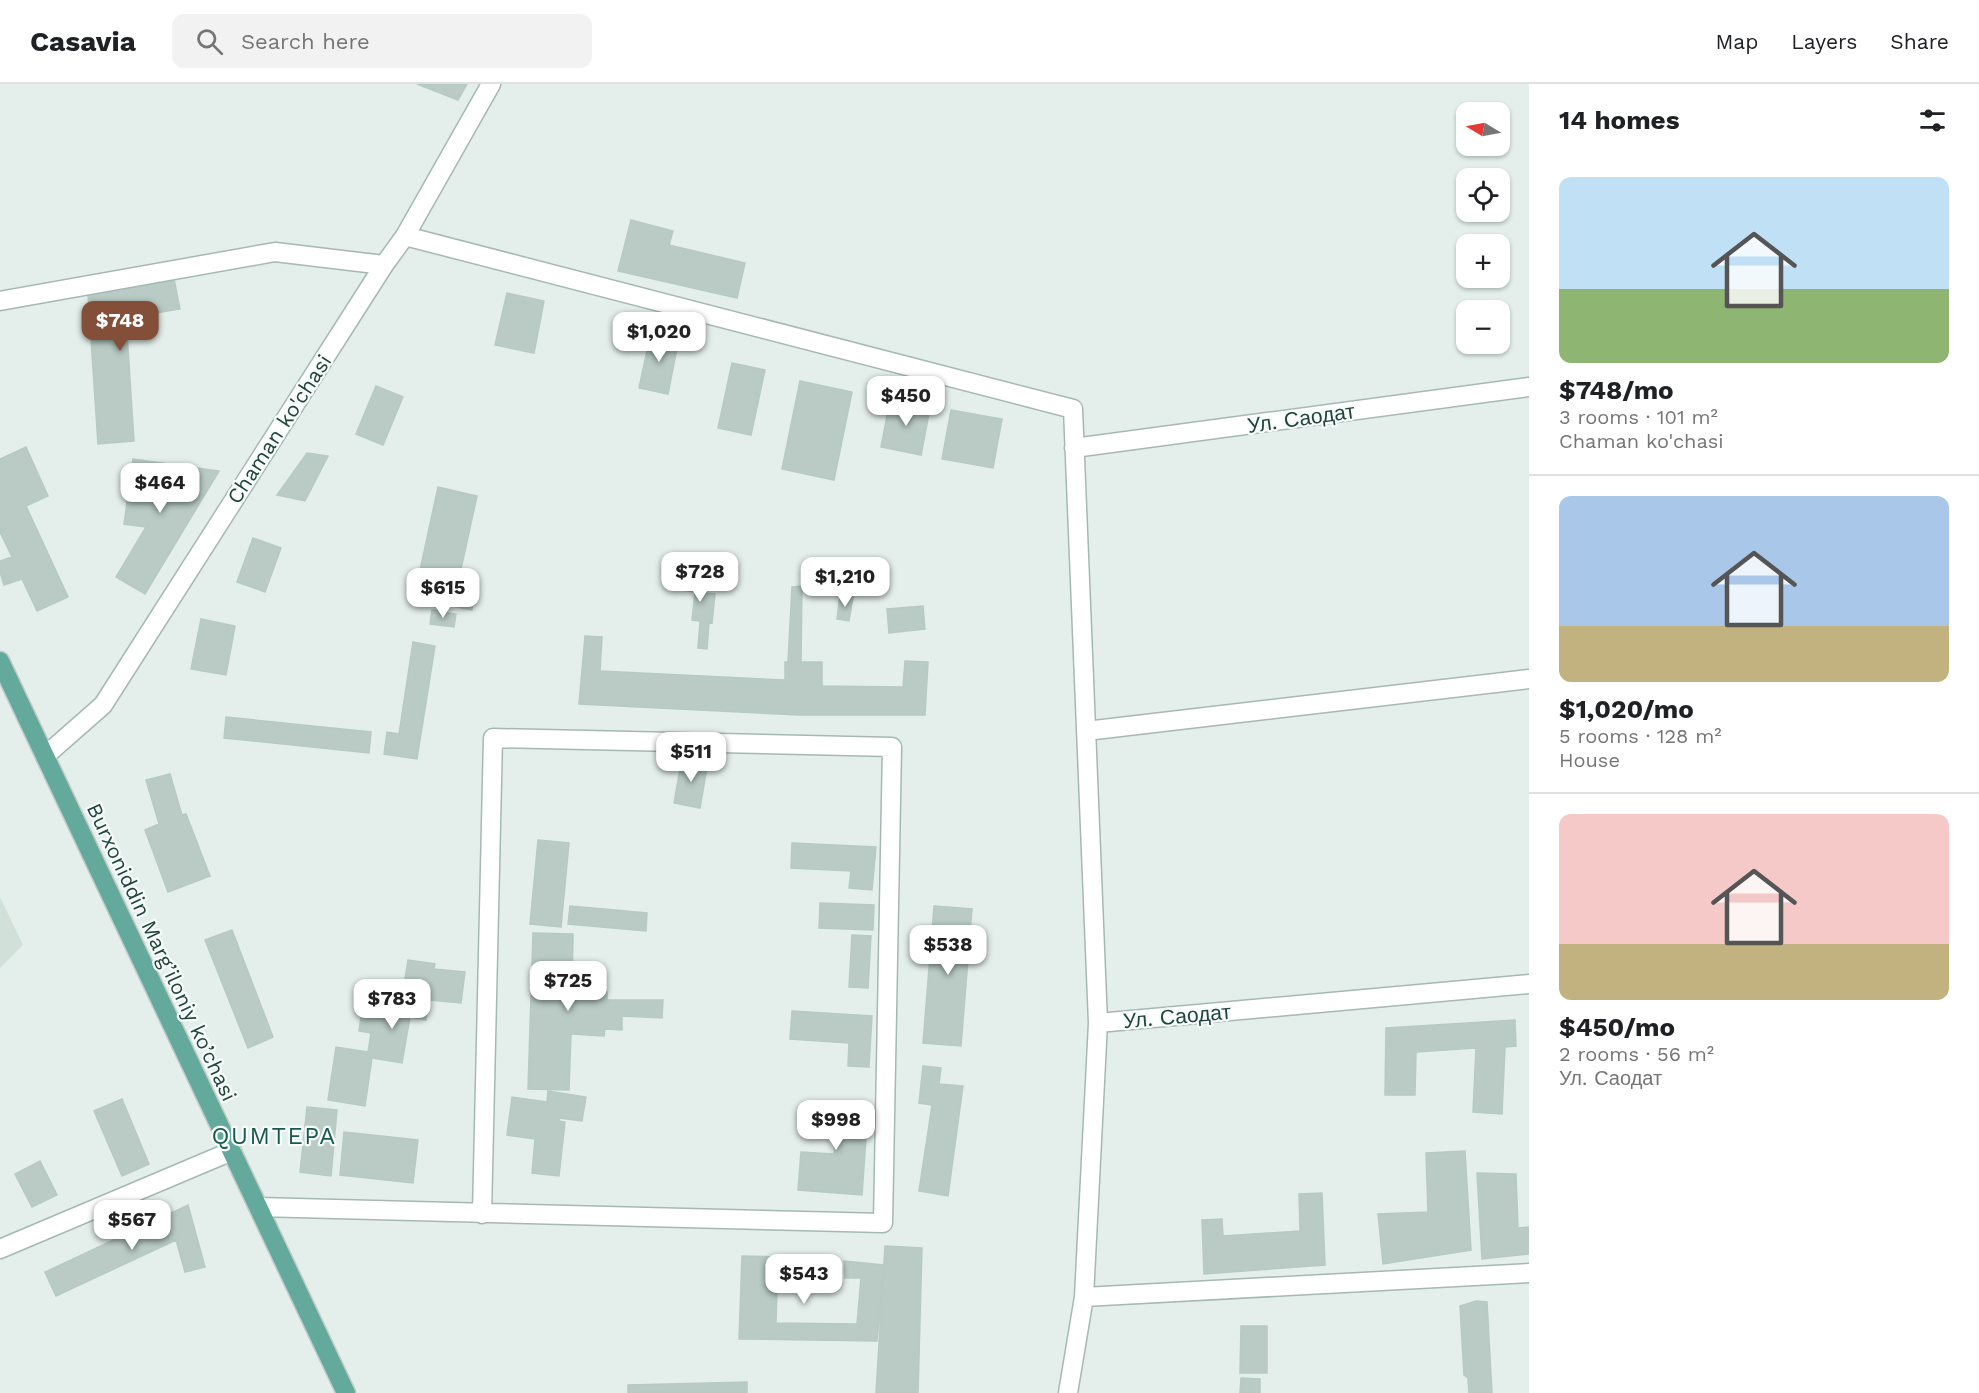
<!DOCTYPE html>
<html lang="en">
<head>
<meta charset="utf-8">
<style>
	:root { --surface:#fff; --page:#f2f2f2; --text:#202124; --muted:#757577; --line:#e0e0e0; --accent:#844f39 }
	body { margin:0; font-family:"Work Sans",sans-serif; background:var(--page); color:var(--text); height:100vh; display:flex; flex-direction:column; font-size:22px; white-space:nowrap }
	* { box-sizing:border-box; margin:0 }
	p { font-size:20px; color:var(--muted) }
	.icon { flex:none; width:33px; height:33px; fill:none; stroke:currentColor; stroke-width:2; stroke-linecap:round; stroke-linejoin:round }
	.map { position:relative; flex:1; overflow:hidden }
	.side { display:flex; flex-direction:column; background:var(--surface); width:450px }
	.side>* { flex:none }
	.needle { width:39px; rotate:280deg }
	.buttons { position:absolute; left:1456px; top:18px; display:grid; gap:12px }
	.buttons a { display:grid; place-items:center; width:54px; height:54px; border-radius:12px; background:var(--surface); box-shadow:0 2px 4px #0004; font-size:30px }
	.price { position:absolute; translate:-50% -51px; padding:0 14px; border-radius:12px; background:#fff; color:#222; font-size:20px; line-height:39px; filter:drop-shadow(0 2px 3px #0008) }
	.price::after { content:''; position:absolute; left:50%; top:36px; width:18px; height:14px; margin-left:-9px; background:inherit; clip-path:polygon(0 0,100% 0,50% 100%) }
	.price.selected { background:var(--accent); color:#fff }
	ul { padding:0; list-style:none }
	li { display:grid; align-content:center; gap:12px; height:318px; padding:0 30px }
	li+li { border-top:2px solid var(--line) }
	li span { display:grid; place-items:center; height:186px; border-radius:12px; color:#555 }
	li>.icon { margin-inline-start:auto }
	span .icon { width:108px; height:108px; fill:#fffc; stroke-width:1 }
	li b { font-size:26px }
	h2 { display:flex; justify-content:space-between; align-items:center; height:72px; padding:0 30px; font-size:26px }
	header { display:flex; align-items:center; gap:36px; box-sizing:border-box; height:84px; padding:0 30px; background:var(--surface); border-bottom:2px solid var(--line) }
	header strong { font-size:28px }
	nav { display:flex; gap:33px; margin-inline-start:auto; font-size:21px }
	.search { width:420px; height:54px; background:var(--page); display:flex; align-items:center; gap:15px; box-sizing:border-box; padding:0 21px; border-radius:12px; color:var(--muted); font-size:22px }
	main { display:flex; flex:1; min-height:0 }
	.map>svg:first-child { display:block }
</style>
</head>
<body>
<header>
<strong>Casavia</strong>
<div class="search"><svg class="icon" aria-label="search" viewBox="0 0 24 24"><circle cx="10" cy="10" r="6"/><path d="M15 15l6 6"/></svg>Search here</div>
<nav><a>Map</a><a>Layers</a><a>Share</a></nav>
</header>
<main>
<div class="map">
<svg width="1529" height="1309" viewBox="0 0 1529 1309">
	<rect width="100%" height="100%" fill="#e4efeb"/>
	<path fill="#d2e0da" d="M0 813 23 861 0 884Z"/>
	<path fill="#b9cbc4" stroke="#b6cac3" stroke-width="1.5" d="M417 0H467L458 16Z
		M631 136 673 147 669 161 745 179 737 214 618 187Z
		M174 195 180 225 126 234 134 357 98 360 88 211Z
		M507 209 544 217 534 269 495 261Z
		M651 248 679 254 668 310 639 304Z
		M732 279 765 286 751 351 718 344Z
		M800 297 852 308 834 396 782 385Z
		M376 302 403 313 383 361 356 350Z
		M890 316 930 324 921 371 881 363Z
		M951 326 1002 335 993 384 942 375Z
		M26 363 48 412 26 422 68 513 37 527 22 495 4 501 0 488V477L12 473 0 448V375Z
		M307 369 328 372 305 417 277 411Z
		M133 375 219 387 145 510 116 493 146 443 124 440Z
		M438 403 477 412 457 503 475 506 472 526 414 514Z
		M253 454 281 464 265 508 237 498Z
		M686 483 705 486 701 509 715 510 712 539 709 538 707 565 698 564 700 537 692 536 695 508 682 506Z
		M802 502 801 578H822V602L903 603 905 577 928 578 925 631H799L579 620 585 552 602 553 600 587 785 596V578H788L792 503Z
		M840 511 853 513 849 537 837 535Z
		M923 522 925 545 889 549 887 525Z
		M432 526 456 530 454 543 430 540Z
		M201 535 235 542 226 591 191 585Z
		M413 558 435 562 417 675 384 670 387 648 399 650Z
		M226 633 371 648 369 669 224 654Z
		M682 673 708 678 700 724 674 719Z
		M170 690 182 731 186 730 210 792 168 808 145 746 159 740 146 696Z
		M538 756 569 759 561 843 530 840Z
		M792 759 876 763 872 806 849 804 851 787 791 784Z
		M820 819 874 821 873 846 819 844Z
		M570 822 647 829 646 847 568 840Z
		M934 822 972 825 961 962 923 959Z
		M232 846 273 953 248 964 205 856Z
		M533 849 573 850 572 906 607 908V916H663L662 934 622 932V946L605 945 604 952 571 950 569 1006 528 1005Z
		M852 851 871 852 868 904 849 903Z
		M408 876 435 880 434 885 465 888 461 919 429 916 426 936 410 933 402 979 372 974 365 1022 328 1016 336 963 368 968 371 949 359 947 362 926 399 931Z
		M792 927 872 932 869 983 848 982 849 959 790 955Z
		M1515 936 1516 962 1505 963 1502 1030 1473 1028 1476 964 1416 968 1415 1011H1385L1386 944Z
		M923 982 941 984 939 1000 963 1002 948 1112 919 1107 932 1021 919 1019Z
		M548 1007 586 1013 582 1037 559 1034V1037L565 1038 559 1092 532 1089 535 1055 507 1051 512 1013 547 1018Z
		M122 1015 149 1080 122 1092 94 1027Z
		M803 1018 868 1025 862 1111 798 1106 801 1068 834 1070 836 1042 802 1038Z
		M307 1023 337 1026 331 1092 300 1088Z
		M344 1048 418 1056 413 1099 340 1091Z
		M1465 1067 1471 1166 1383 1180 1378 1130 1428 1128 1426 1069Z
		M40 1077 57 1111 32 1123 15 1090Z
		M1477 1089 1516 1090 1518 1144 1529 1143V1170L1482 1175Z
		M1322 1109 1325 1181 1204 1190 1202 1136 1222 1135 1223 1152 1300 1147 1299 1110Z
		M188 1121 205 1183 185 1188 176 1156 56 1212 45 1188Z
		M885 1162 922 1164 918 1309H876Z
		M742 1172 778 1173 776 1239 857 1240 861 1194H845L844 1177 884 1181 877 1257 739 1255Z
		M1476 1217 1487 1218 1492 1309H1469L1468 1294 1464 1291 1460 1222Z
		M1241 1242H1267V1289H1240Z
		M1241 1294 1260 1295V1309H1240Z
		M747 1298V1309H628V1301Z"/>
	<g fill="none" stroke-linecap="round" stroke-linejoin="round">
		<g stroke="#a6b8b3" stroke-width="21">
			<path id="minor" d="M405 152 1073 325 1098 939
				M0 217 275 168 384 181
				M1074 364 1529 303
				M1086 647 1529 595
				M45 672 103 621 384 181 405 152 491 0
				M258 1123 883 1139 892 663 493 654 482 1130
				M0 1165 232 1067
				M1084 1213 1098 939 1529 900
				M1068 1309 1084 1213 1529 1189"/>
		</g>
		<g stroke="#c1cbc8" stroke-width="21">
			<path id="major" d="M0 577 346 1309"/>
		</g>
		<use href="#minor" stroke="#fff" stroke-width="18"/>
		<use href="#major" stroke="#64aa9c" stroke-width="18"/>
	</g>
	<g text-anchor="middle" dominant-baseline="central" stroke-width="4.5" stroke-linejoin="round" paint-order="stroke">
		<g font-size="21" fill="#21443c" stroke="#f6fbf9">
			<text transform="translate(1301 334) rotate(-8)">Ул. Саодат</text>
			<text transform="translate(279 345) rotate(-57)">Chaman ko'chasi</text>
			<text transform="translate(162 868) rotate(65)">Burxoniddin Marg’iloniy ko’chasi</text>
			<text transform="translate(1177 932) rotate(-5)">Ул. Саодат</text>
		</g>
		<g font-size="24" letter-spacing="1.5" fill="#1a594d" stroke="#f6fbf9">
			<text x="274" y="1052">QUMTEPA</text>
		</g>
	</g>
</svg>
<div class="buttons">
<a><svg class="needle" viewBox="-14 -14 28 28"><path d="M0-13l5 13h-10z" fill="#e53935"/><path d="M0 13l5-13h-10z" fill="#757577"/></svg></a>
<a><svg class="icon" aria-label="locate" viewBox="0 0 24 24"><circle cx="12" cy="12" r="6"/><path d="M12 2v4M12 18v4M2 12h4M18 12h4"/></svg></a>
<a>+</a>
<a>−</a>
</div>
<b class="price selected" style="left:120px;top:268px">$748</b>
<b class="price" style="left:659px;top:279px">$1,020</b>
<b class="price" style="left:906px;top:343px">$450</b>
<b class="price" style="left:160px;top:430px">$464</b>
<b class="price" style="left:700px;top:519px">$728</b>
<b class="price" style="left:845px;top:524px">$1,210</b>
<b class="price" style="left:443px;top:535px">$615</b>
<b class="price" style="left:691px;top:699px">$511</b>
<b class="price" style="left:948px;top:892px">$538</b>
<b class="price" style="left:568px;top:928px">$725</b>
<b class="price" style="left:392px;top:946px">$783</b>
<b class="price" style="left:836px;top:1067px">$998</b>
<b class="price" style="left:132px;top:1167px">$567</b>
<b class="price" style="left:804px;top:1221px">$543</b>
</div>
<section class="side">
<h2>14 homes<svg class="icon" aria-label="filters" viewBox="0 0 24 24"><path d="M4 7h16M4 17h16"/><circle cx="9" cy="7" r="2"/><circle cx="15" cy="17" r="2"/></svg></h2>
<ul>
<li><span style="background:linear-gradient(#bfe0f5 60%,#8fb573 0)"><svg class="icon" aria-label="home" viewBox="0 0 24 24"><path d="M3 11l9-7 9 7M6 9v11h12V9"/></svg></span><div><b>$748/mo</b><p>3 rooms · 101 m²</p><p>Chaman ko'chasi</p></div></li>
<li><span style="background:linear-gradient(#a9c7e8 70%,#c2b280 0)"><svg class="icon" aria-label="home" viewBox="0 0 24 24"><path d="M3 11l9-7 9 7M6 9v11h12V9"/></svg></span><div><b>$1,020/mo</b><p>5 rooms · 128 m²</p><p>House</p></div></li>
<li><span style="background:linear-gradient(#f6c9c9 70%,#c2b280 0)"><svg class="icon" aria-label="home" viewBox="0 0 24 24"><path d="M3 11l9-7 9 7M6 9v11h12V9"/></svg></span><div><b>$450/mo</b><p>2 rooms · 56 m²</p><p>Ул. Саодат</p></div></li>
</ul>
</section>
</main>
</body>
</html>
